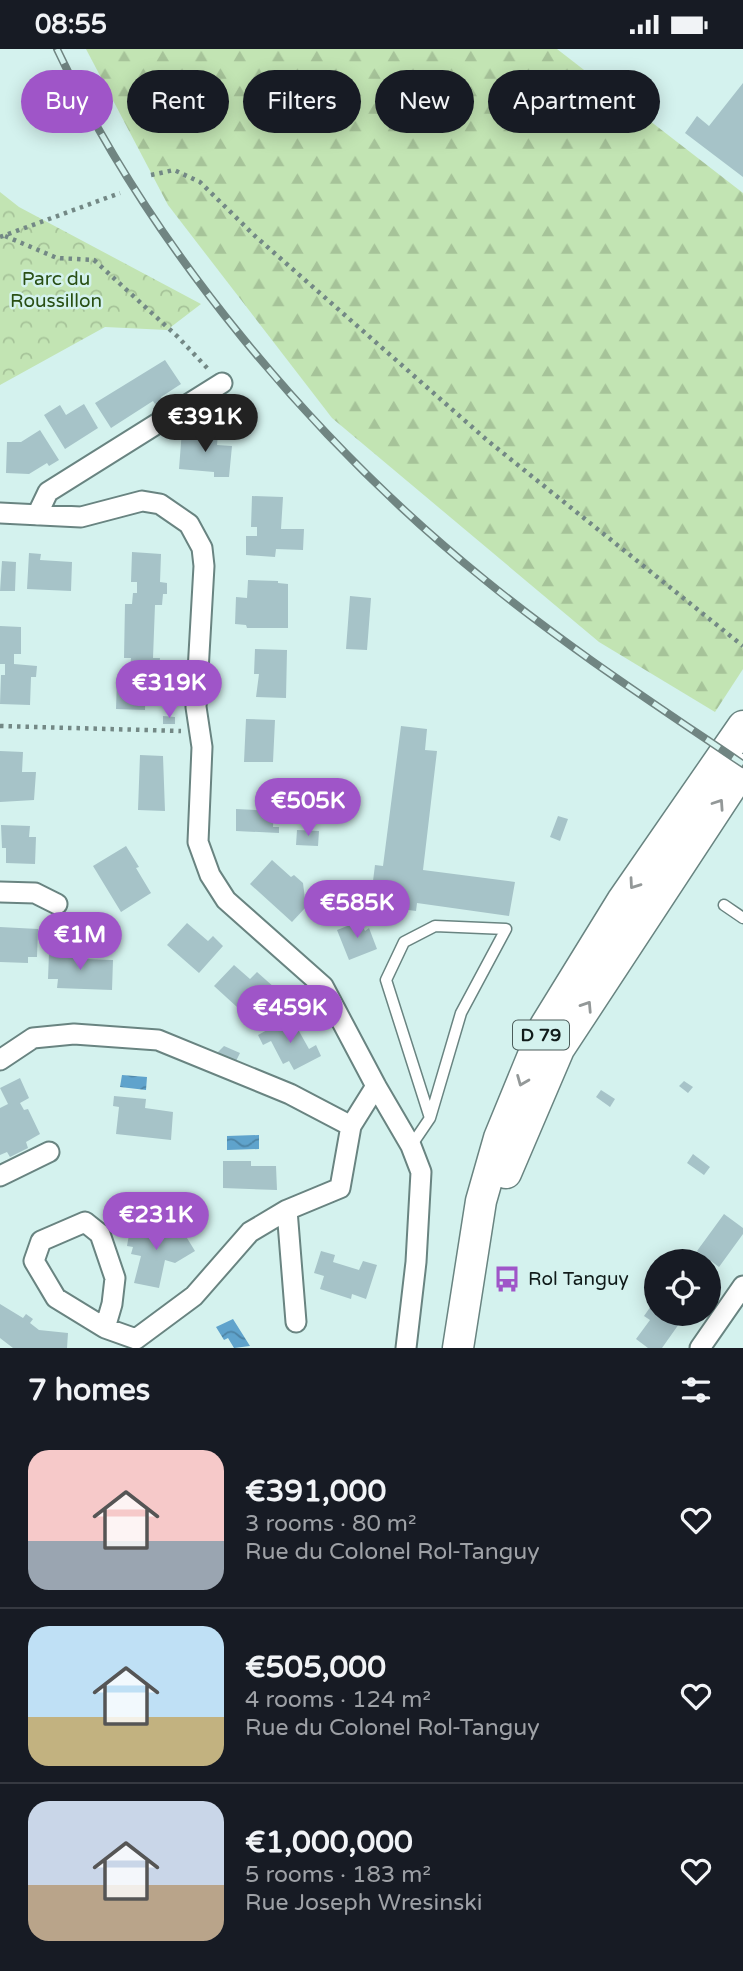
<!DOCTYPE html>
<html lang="en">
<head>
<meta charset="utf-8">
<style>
	:root { --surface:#171b24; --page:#20242c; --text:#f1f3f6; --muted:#9ea1a6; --line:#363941; --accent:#9f55c8 }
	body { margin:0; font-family:"Varela Round",sans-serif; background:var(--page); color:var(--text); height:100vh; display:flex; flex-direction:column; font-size:26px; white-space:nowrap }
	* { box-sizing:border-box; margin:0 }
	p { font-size:23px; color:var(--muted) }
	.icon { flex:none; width:38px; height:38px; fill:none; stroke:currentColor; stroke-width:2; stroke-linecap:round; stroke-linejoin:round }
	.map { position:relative; height:1299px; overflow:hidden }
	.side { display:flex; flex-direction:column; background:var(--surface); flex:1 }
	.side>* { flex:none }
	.banner { position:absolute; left:21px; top:21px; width:702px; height:63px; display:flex; gap:14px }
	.fabs { position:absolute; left:644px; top:1200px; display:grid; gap:14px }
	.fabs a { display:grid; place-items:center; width:77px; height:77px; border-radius:50%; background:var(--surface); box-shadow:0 4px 18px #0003; font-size:35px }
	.price { position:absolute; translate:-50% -60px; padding:0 16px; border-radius:24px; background:var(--accent); color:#fff; font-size:23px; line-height:46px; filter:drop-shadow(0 2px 4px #0008) }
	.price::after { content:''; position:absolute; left:50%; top:42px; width:21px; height:16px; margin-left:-10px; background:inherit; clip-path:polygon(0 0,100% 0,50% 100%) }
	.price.current { background:#222; color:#fff }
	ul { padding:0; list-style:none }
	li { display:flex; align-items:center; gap:21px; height:175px; padding:0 28px }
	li+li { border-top:2px solid var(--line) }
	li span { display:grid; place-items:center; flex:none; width:196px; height:140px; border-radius:21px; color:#555 }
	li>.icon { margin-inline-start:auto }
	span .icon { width:84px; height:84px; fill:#fffc; stroke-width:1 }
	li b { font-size:30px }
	h2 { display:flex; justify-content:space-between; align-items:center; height:84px; padding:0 28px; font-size:30px }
	.chip { padding:0 24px; border-radius:32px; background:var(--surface); box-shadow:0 4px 18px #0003; font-size:24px; line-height:63px }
	.chip.current { background:var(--accent); color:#fff }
	.status { display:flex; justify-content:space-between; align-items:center; height:49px; padding:0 35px; background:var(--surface); direction:ltr }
	.status svg { height:19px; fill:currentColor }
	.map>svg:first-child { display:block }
</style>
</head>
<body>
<div class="status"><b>08:55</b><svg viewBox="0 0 49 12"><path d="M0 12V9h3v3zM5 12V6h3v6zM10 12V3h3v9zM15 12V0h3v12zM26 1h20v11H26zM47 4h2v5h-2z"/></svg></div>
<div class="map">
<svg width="743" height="1299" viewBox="0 0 743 1299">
	<defs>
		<pattern id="forest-firs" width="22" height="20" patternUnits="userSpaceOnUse" patternTransform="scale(1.75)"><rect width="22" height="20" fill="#c2e4b3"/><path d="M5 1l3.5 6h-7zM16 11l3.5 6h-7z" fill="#a6c399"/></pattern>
		<pattern id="park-crowns" width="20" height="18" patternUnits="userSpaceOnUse" patternTransform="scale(1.75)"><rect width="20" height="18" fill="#c2e4b3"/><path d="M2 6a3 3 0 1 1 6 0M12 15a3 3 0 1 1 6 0" fill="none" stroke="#a6c399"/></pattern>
		<pattern id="water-waves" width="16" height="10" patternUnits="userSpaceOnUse" patternTransform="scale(1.75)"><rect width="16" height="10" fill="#5fa3cc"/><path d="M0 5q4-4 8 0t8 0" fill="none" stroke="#4d84a5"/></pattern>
	</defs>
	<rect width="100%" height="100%" fill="#d4f2ee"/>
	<path fill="url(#forest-firs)" d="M86 0H557L743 144V620L715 663 599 593 332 369 168 156Z"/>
	<path fill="url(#park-crowns)" d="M0 143 19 158 201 255 167 281 105 278 0 336Z"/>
	<path fill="url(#water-waves)" d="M122 1026 147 1028 146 1041 120 1038Z
		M259 1086V1100L227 1101V1087Z
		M233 1270 250 1297 234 1299 228 1289 224 1291 216 1278Z"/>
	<path fill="#a6c3c8" d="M743 34V128L685 84 697 67 709 77Z
		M165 311 181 335 161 348 162 351 155 355 153 352 111 379 95 354Z
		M84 355 98 379 65 400 44 366 60 356 66 366Z
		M40 381 59 411 49 417 47 414 29 425 6 424 7 393H21Z
		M182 381 218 384 217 396 232 397 229 428H214V423L179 420Z
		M252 447 283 448 281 480H304L303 501 276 500 275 508 246 506V487H257V478H251Z
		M132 503 161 505 160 533 167 534V545H163L162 556H155L153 609H160L159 621H153V633L146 632 145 661 116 660 117 630H124V620H130L131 609H124L125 555H132L133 544H137V533H131Z
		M29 504 41 505 40 511 72 513 71 542 27 540Z
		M2 512 16 513 15 542H0Z
		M248 531 278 532V534L288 535V579H247L246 576 235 575 236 548 247 549Z
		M350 547 371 549 367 601 346 600Z
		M0 577 21 578V605H14V615L37 617 36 628H31L30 656 0 655 1 626H5V615H0Z
		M255 600 287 601 286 649 256 648 259 625H254Z
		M163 667 175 668V675H163Z
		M246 670 275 671 273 713H244Z
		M401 677 427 680 425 701 437 702 423 821 515 833 509 867 417 854 416 862 370 856 375 816 383 817Z
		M0 702 23 703 22 723H36L34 751 0 753Z
		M140 706 163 707 165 762 138 761Z
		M236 760 274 762 273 778H279V784L236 782Z
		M558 767 568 770 560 792 550 788Z
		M1 776 30 777 29 788H36L35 815 6 814V799H2Z
		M297 781 319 782 318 797 296 796Z
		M126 797 139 818 136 819 151 844 121 863 93 817Z
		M272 811 291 828 294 826 303 834 306 858 292 873 250 835Z
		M328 857H336V867H328Z
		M360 872 365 882 369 879 377 900 349 911 337 881Z
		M187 874 208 892 213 887 223 897 199 924 167 896Z
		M0 878 38 880 37 908H28V914L0 913Z
		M49 904 84 905V910L113 911 112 941 57 939 58 930H48Z
		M234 916 250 930 257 923 275 939 249 969 214 937Z
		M282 973 286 980 295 975 309 1000 316 996 321 1007 294 1021 289 1012 283 1015 271 992 263 996 258 986Z
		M224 997 240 1004 235 1014 216 1005Z
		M20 1029 29 1049 20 1054 24 1061 28 1060 40 1085 26 1093 28 1099 10 1108 7 1103 0 1106V1059L8 1055 0 1039Z
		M684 1032 693 1038 688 1044 679 1037Z
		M601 1041 615 1050 610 1058 596 1048Z
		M114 1047 146 1050 145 1059 173 1063 171 1091 116 1085 119 1058 113 1057Z
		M693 1105 710 1118 704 1126 687 1114Z
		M223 1112H251V1117H276L277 1141 223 1139Z
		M724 1165 743 1179V1185L719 1218 697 1202Z
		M146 1172 159 1175 157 1185 170 1188 182 1181 195 1202 175 1214 165 1211 159 1239 134 1234 141 1207 131 1205 133 1198 127 1197 131 1174 145 1177Z
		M321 1202 335 1206 333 1213 359 1221 363 1212 377 1216 366 1250 352 1245 351 1250 320 1240 324 1227 314 1224Z
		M656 1250V1265H686L662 1299H648L636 1290 650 1271 644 1267Z
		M0 1255 23 1269 26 1265 33 1270 30 1274 39 1281 68 1284 67 1299H13L0 1289Z"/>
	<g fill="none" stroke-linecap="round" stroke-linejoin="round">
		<g stroke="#698481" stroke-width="13">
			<path id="service" d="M724 856 743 869
				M411 1097 430 1069 386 931 404 893 435 877 506 880 461 964 430 1069"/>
		</g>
		<g stroke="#698481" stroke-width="23">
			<path id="minor" d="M0 464 81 468 142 452 160 455 189 475 202 499 204 517 196 658 202 698 198 793 210 826 226 851 323 937 376 1037 411 1097 421 1123 416 1213 406 1299
				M37 466 48 443 222 334
				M0 843 35 844 57 855
				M0 1011 33 989 74 985 158 991 290 1045 351 1077 376 1037
				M0 1127 49 1103
				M287 1161 296 1273
				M105 1279 56 1249 34 1212 41 1192 85 1173 100 1185 115 1229 112 1255 105 1279 136 1290 194 1247 250 1183 287 1161 340 1139 351 1077
				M700 1299 743 1237"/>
		</g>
		<g stroke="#698481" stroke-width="33">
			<path id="primary" d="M506 1124 559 1000 743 720
				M458 1299 481 1152 499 1089 545 977 622 852 743 677"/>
		</g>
		<path stroke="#738885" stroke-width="4.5" stroke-dasharray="3.5 5" stroke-linecap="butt" d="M151 126 174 121 200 133 255 187 488 392 743 597
			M5 187 57 209 94 211 178 288 209 321
			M0 188 120 144
			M0 677 181 682"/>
		<use href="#service" stroke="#fff" stroke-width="10"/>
		<use href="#minor" stroke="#fff" stroke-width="19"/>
		<use href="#primary" stroke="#fff" stroke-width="30"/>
		<g stroke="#708582" stroke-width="8">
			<path id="rail" d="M57 0C151 199 314 393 485 531 567 598 656 656 743 715"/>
		</g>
		<use href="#rail" stroke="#d4f2ee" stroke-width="5" stroke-dasharray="16" stroke-linecap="butt"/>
	</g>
	<defs><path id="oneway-chevron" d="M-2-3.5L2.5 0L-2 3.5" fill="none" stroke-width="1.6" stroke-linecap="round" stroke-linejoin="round" transform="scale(1.75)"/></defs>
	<g stroke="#939898">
		<use href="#oneway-chevron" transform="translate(719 755) rotate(-56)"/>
		<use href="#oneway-chevron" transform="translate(634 835) rotate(125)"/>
		<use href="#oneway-chevron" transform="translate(587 957) rotate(-57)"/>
		<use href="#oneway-chevron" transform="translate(522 1032) rotate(112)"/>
	</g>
	<defs>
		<g id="bus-bare" transform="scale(2.1)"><path d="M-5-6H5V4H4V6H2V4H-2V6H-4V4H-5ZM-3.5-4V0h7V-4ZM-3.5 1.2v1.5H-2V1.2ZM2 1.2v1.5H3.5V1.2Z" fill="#9f55c8" stroke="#d4f2ee" stroke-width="2.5" paint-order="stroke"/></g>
	</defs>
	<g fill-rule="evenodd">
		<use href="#bus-bare" x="507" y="1230"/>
	</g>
	<g text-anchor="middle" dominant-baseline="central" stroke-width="5" stroke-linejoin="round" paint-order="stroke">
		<rect fill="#d4f2ee" stroke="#4b5c5a" stroke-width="2" x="513" y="971.5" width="56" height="29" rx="5"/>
		<g font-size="18" font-weight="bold" fill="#101b1a">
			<text x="541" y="986">D 79</text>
		</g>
		<g font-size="19" fill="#294f14" stroke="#d4f2ee">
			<text x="56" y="230">Parc du<tspan x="56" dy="22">Roussillon</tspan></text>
		</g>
		<g font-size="19" fill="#101b1a" stroke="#d4f2ee" text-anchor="start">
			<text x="528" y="1230">Rol Tanguy</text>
		</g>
	</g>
</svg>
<div class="fabs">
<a><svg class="icon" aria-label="locate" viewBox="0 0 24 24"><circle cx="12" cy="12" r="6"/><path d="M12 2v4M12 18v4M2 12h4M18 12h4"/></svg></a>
</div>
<b class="price current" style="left:205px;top:405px">€391K</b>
<b class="price" style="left:169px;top:671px">€319K</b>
<b class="price" style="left:308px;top:789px">€505K</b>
<b class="price" style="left:357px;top:891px">€585K</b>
<b class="price" style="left:80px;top:923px">€1M</b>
<b class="price" style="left:290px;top:996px">€459K</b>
<b class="price" style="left:156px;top:1203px">€231K</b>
<div class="banner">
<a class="chip current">Buy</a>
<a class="chip">Rent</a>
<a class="chip">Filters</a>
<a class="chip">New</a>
<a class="chip">Apartment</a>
</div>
</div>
<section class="side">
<h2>7 homes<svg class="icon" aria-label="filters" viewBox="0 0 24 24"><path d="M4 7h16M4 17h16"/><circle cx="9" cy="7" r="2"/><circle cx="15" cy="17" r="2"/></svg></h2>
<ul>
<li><span style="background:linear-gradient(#f6c9c9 65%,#9aa5b1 0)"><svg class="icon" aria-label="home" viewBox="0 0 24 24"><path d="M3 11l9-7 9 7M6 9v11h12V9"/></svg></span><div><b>€391,000</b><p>3 rooms · 80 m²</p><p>Rue du Colonel Rol-Tanguy</p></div><svg class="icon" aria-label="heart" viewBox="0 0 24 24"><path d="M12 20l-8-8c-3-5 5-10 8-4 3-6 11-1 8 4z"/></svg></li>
<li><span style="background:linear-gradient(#bfe0f5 65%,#c2b280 0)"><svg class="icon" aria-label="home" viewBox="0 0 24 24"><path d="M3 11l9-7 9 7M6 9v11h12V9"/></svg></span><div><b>€505,000</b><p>4 rooms · 124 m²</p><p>Rue du Colonel Rol-Tanguy</p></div><svg class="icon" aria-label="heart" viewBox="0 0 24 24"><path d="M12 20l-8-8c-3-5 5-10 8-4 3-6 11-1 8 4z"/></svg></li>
<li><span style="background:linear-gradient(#c9d6e8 60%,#b9a48a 0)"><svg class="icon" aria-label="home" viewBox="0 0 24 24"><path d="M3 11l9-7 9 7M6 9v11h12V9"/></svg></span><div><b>€1,000,000</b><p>5 rooms · 183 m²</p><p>Rue Joseph Wresinski</p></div><svg class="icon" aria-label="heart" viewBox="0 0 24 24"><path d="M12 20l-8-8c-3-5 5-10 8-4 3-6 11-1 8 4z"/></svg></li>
</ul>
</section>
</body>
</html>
